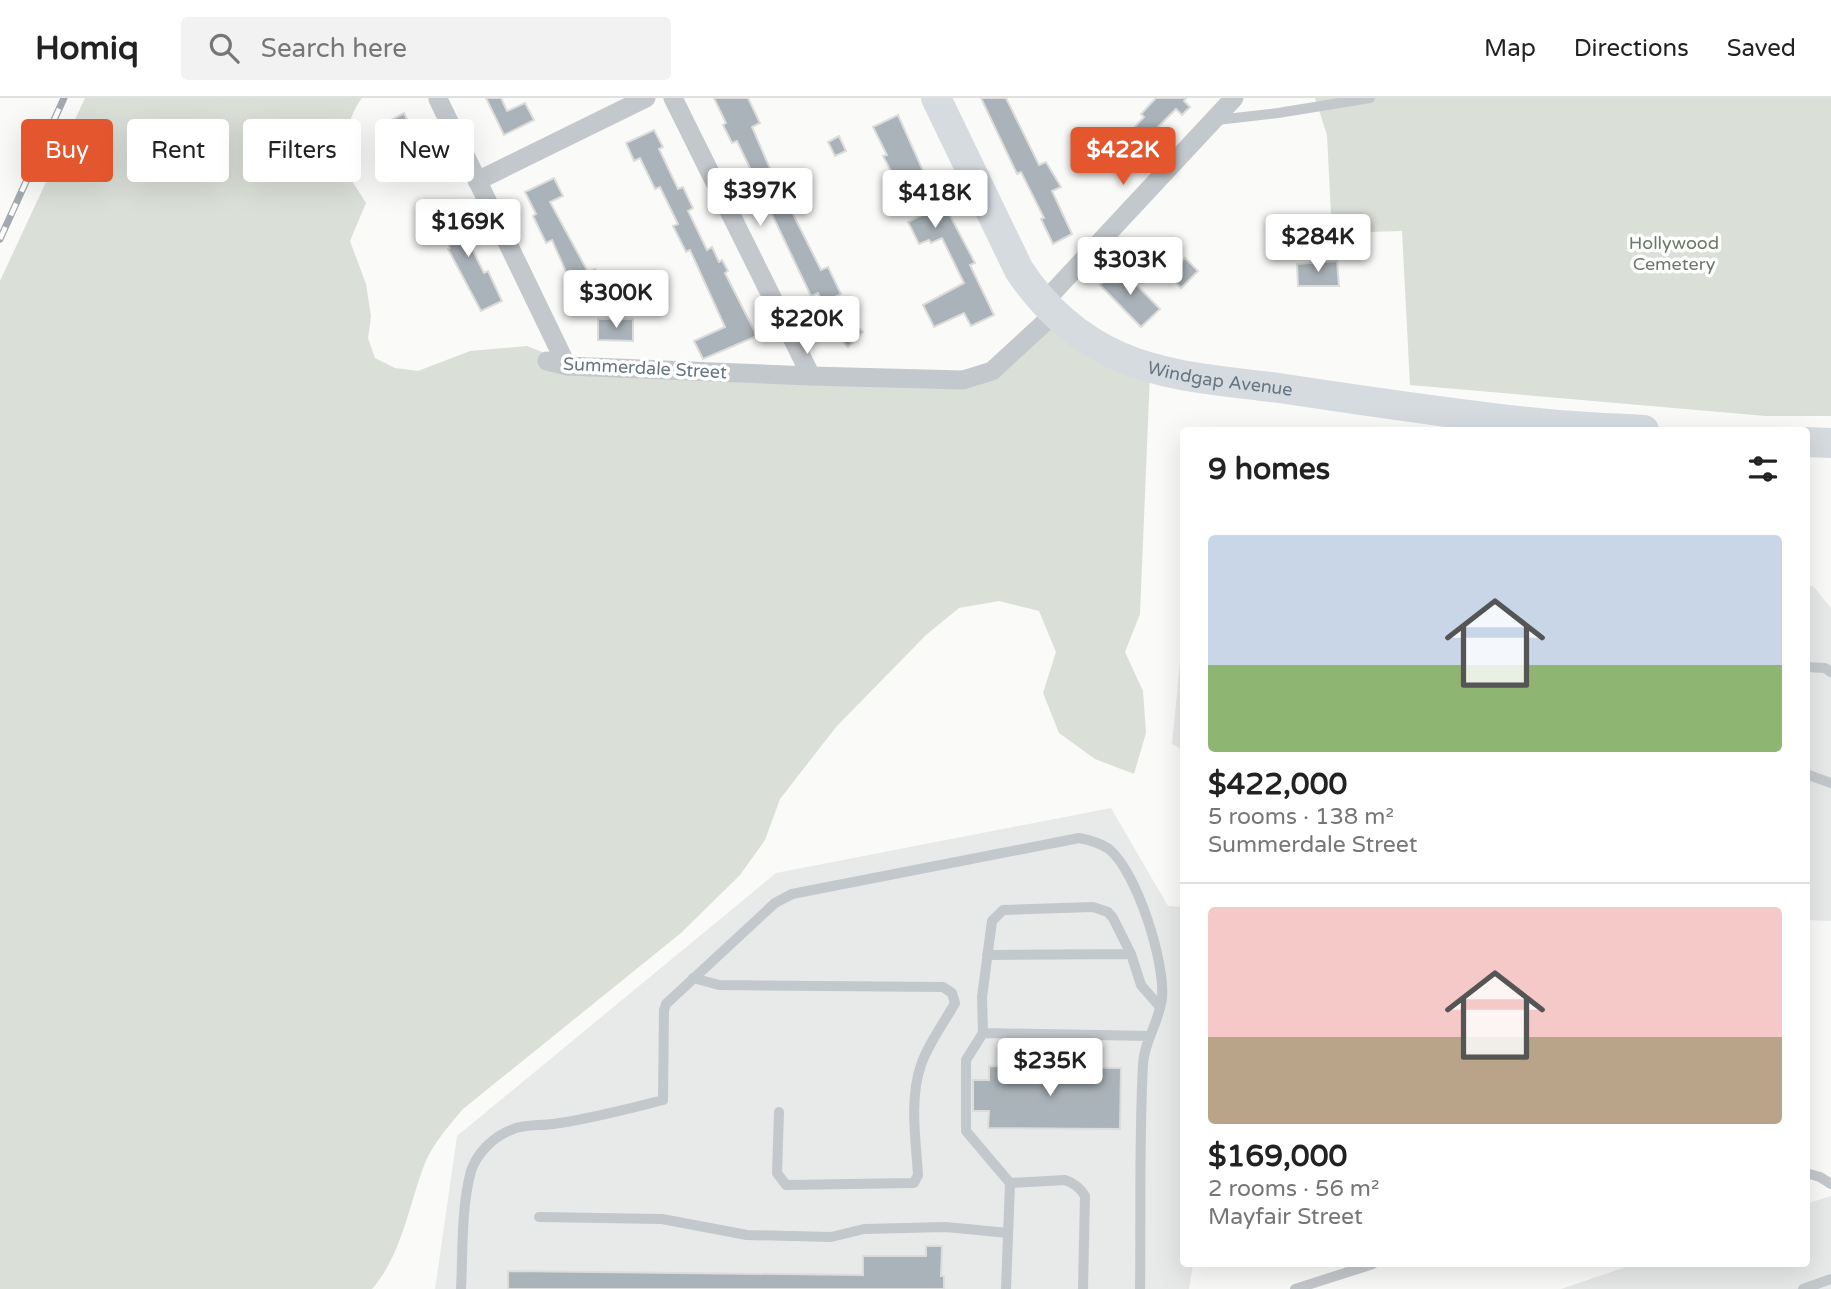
<!DOCTYPE html>
<html lang="en">
<head>
<meta charset="utf-8">
<style>
	:root { --surface:#fff; --page:#f2f2f2; --text:#222; --muted:#767676; --line:#e0e0e0; --accent:#e4572e }
	body { margin:0; font-family:"Varela Round",sans-serif; background:var(--page); color:var(--text); height:100vh; display:flex; flex-direction:column; font-size:26px; white-space:nowrap }
	* { box-sizing:border-box; margin:0 }
	p { font-size:23px; color:var(--muted) }
	.icon { flex:none; width:38px; height:38px; fill:none; stroke:currentColor; stroke-width:2; stroke-linecap:round; stroke-linejoin:round }
	.map { position:relative; flex:1; overflow:hidden }
	.drawer { position:absolute; left:1180px; top:329px; width:630px; height:840px; display:flex; flex-direction:column; background:var(--surface); border-radius:7px; box-shadow:0 7px 28px #0002 }
	.drawer>* { flex:none }
	.hud { position:absolute; left:21px; top:21px; width:665px; height:63px; display:flex; gap:14px }
	.price { position:absolute; translate:-50% -60px; padding:0 16px; border-radius:7px; background:#fff; color:#222; font-size:23px; line-height:46px; filter:drop-shadow(0 2px 4px #0008) }
	.price::after { content:''; position:absolute; left:50%; top:42px; width:21px; height:16px; margin-left:-10px; background:inherit; clip-path:polygon(0 0,100% 0,50% 100%) }
	.price.selected { background:var(--accent); color:#fff }
	ul { padding:0; list-style:none }
	li { display:grid; align-content:center; gap:14px; height:371px; padding:0 28px }
	li+li { border-top:2px solid var(--line) }
	li span { display:grid; place-items:center; height:217px; border-radius:7px; color:#555 }
	li>.icon { margin-inline-start:auto }
	span .icon { width:126px; height:126px; fill:#fffc; stroke-width:1 }
	li b { font-size:30px }
	h2 { display:flex; justify-content:space-between; align-items:center; height:84px; padding:0 28px; font-size:30px }
	.pill { padding:0 24px; border-radius:7px; background:var(--surface); box-shadow:0 7px 28px #0002; font-size:24px; line-height:63px }
	.pill.selected { background:var(--accent); color:#fff }
	header { display:flex; align-items:center; gap:42px; box-sizing:border-box; height:98px; padding:0 35px; background:var(--surface); border-bottom:2px solid var(--line) }
	header strong { font-size:33px }
	nav { display:flex; gap:38px; margin-inline-start:auto; font-size:24px }
	.search { width:490px; height:63px; background:var(--page); display:flex; align-items:center; gap:18px; box-sizing:border-box; padding:0 24px; border-radius:7px; color:var(--muted); font-size:26px }
	.map>svg:first-child { display:block }
</style>
</head>
<body>
<header>
<strong>Homiq</strong>
<div class="search"><svg class="icon" aria-label="search" viewBox="0 0 24 24"><circle cx="10" cy="10" r="6"/><path d="M15 15l6 6"/></svg>Search here</div>
<nav><a>Map</a><a>Directions</a><a>Saved</a></nav>
</header>
<div class="map">
<svg width="1831" height="1191" viewBox="0 0 1831 1191">
	<rect width="100%" height="100%" fill="#fafaf8"/>
	<path fill="#e8e9e9" d="M1806 488H1813L1831 510V823L1806 822Z
		M1183 536V652L1172 646Z
		M1111 710 1168 808 1183 809V1166H1193L1189 1191H435L457 1038 776 775Z
		M1831 1098V1191H1561L1635 1166H1806V1106Z"/>
	<path fill="#dadfd7" d="M85 0H362C350 15 342 45 345 64 346 77 359 93 366 105L350 143 366 186 371 218 368 240 375 260 395 270 418 273 470 253 527 248 547 256 560 273 960 287 1055 223 1150 276 1140 516 1125 554 1143 593 1146 635 1134 676 1095 661 1059 635 1043 595 1056 554 1039 513 999 503 959 510 926 537 836 629 780 701 765 742 740 777 681 835 463 1011C449 1028 434 1044 425 1065 409 1106 402 1157 372 1191H0V183Z
		M1315 0H1831V318H1766L1410 287 1402 133 1332 135 1327 37Z"/>
	<path fill="#aab3b9" stroke="#dcdcda" stroke-width="2" d="M486 0H501L507 13 525 5 534 22 504 37Z
		M714 0H748L760 25 752 29 768 66 821 172 828 169 841 196 830 201 863 234 848 249 826 227 830 222 818 195 811 198 737 43 732 45 723 27 726 25Z
		M981 0H1006L1039 67 1046 64 1061 89 1052 93 1072 136 1053 146 1041 121 1044 120 1021 74 1017 76Z
		M1156 0H1186L1184 3 1190 9 1182 17 1176 11 1146 41 1148 44 1131 62 1117 48 1144 19 1141 16Z
		M404 15 432 73 415 82 387 24Z
		M898 17 927 82 929 81 944 111 946 110 975 165 970 167 994 217 971 228 964 215 934 229 923 207 964 185 942 140 931 145 929 142 919 146 908 124 928 114 911 78 897 85 883 58 887 57 873 29Z
		M654 32 663 49 659 51 678 91 683 89 693 110 688 113 707 152 712 149 719 164 722 162 728 173 725 175 757 238 703 261 694 243 725 229 690 152 686 154 673 128 678 126 660 89 655 91 640 60 634 63 626 45Z
		M839 38 846 53 835 58 828 44Z
		M554 80 563 98 550 104 588 174 595 171 607 196 588 205 583 196 577 199 552 142 546 145 533 118 536 116 525 94Z
		M457 108 470 134 465 137 484 175 488 173 502 203 481 213 448 151 450 150 435 118Z
		M1185 160 1198 173 1181 190 1168 177Z
		M1337 163 1339 188H1298L1297 166Z
		M1119 169 1160 211 1141 229 1100 187Z
		M598 221H633V243L598 242Z
		M989 968 1121 970 1120 1031 988 1030 989 1013H973V982H989Z
		M926 1148H942L941 1178H944V1191H508V1173L863 1177V1158H926Z"/>
	<g fill="none" stroke-linecap="round" stroke-linejoin="round">
		<path stroke="#c3c8cc" stroke-width="10" d="M1217 22 1278 15 1370 0
			M1806 569 1825 570 1831 574
			M1806 676 1831 685
			M987 857 1131 856
			M693 880 719 887 943 889 952 895 955 905C944 925 928 946 921 967 909 1001 916 1043 918 1077L914 1085 786 1087 777 1075 779 1014
			M983 935 982 899 992 823 1003 812 1093 809 1108 814 1113 820 1131 856 1141 887 1160 909
			M1806 1075 1820 1079 1831 1086
			M1010 1085 1065 1082C1074 1085 1080 1089 1085 1098L1083 1191
			M539 1119 662 1121 747 1137 831 1139 864 1131 946 1129 1008 1135
			M461 1191C463 1153 461 1110 471 1073 477 1055 493 1039 511 1032 524 1026 538 1028 553 1026 590 1021 627 1011 663 1002L664 912 666 906 775 805 792 796 1079 740C1090 742 1100 745 1109 751 1137 774 1165 864 1162 899 1160 923 1144 943 1143 966 1139 1041 1141 1116 1140 1191
			M1006 1191 1010 1085 966 1033V962L983 935 1150 938
			M1295 1191 1373 1166
			M1803 1191 1831 1181"/>
		<path stroke="#c3c8cc" stroke-width="19" d="M673 0 811 278
			M438 1 567 268
			M477 83 646 0
			M1043 205 1234 0
			M547 263 567 268 811 278 963 282 992 273 1054 216"/>
		<g stroke="#d6dbdf" stroke-width="30">
			<path id="s1" d="M936 0 1019 172C1044 210 1076 239 1118 258 1167 280 1226 283 1279 290 1365 303 1451 316 1538 325 1573 329 1609 330 1644 332"/>
			<path d="M1806 344 1831 345"/>
		</g>
		<g stroke="#a2aab0" stroke-width="7">
			<path id="rail" d="M0 141 64 0"/>
		</g>
		<use href="#rail" stroke="#fff" stroke-width="4.5" stroke-dasharray="13" stroke-linecap="butt"/>
	</g>
	<g text-anchor="middle" dominant-baseline="central" stroke-width="7" stroke-linejoin="round" paint-order="stroke">
		<g font-size="18" fill="#687a64" stroke="#fff">
			<text x="1674" y="145">Hollywood<tspan x="1674" dy="21">Cemetery</tspan></text>
		</g>
		<g font-size="18" fill="#657683" stroke="#fff">
			<text transform="translate(645 270) rotate(3)">Summerdale Street</text>
			<text stroke="none"><textPath href="#s1" startOffset="429">Windgap Avenue</textPath></text>
		</g>
	</g>
</svg>
<b class="price selected" style="left:1123px;top:89px">$422K</b>
<b class="price" style="left:760px;top:130px">$397K</b>
<b class="price" style="left:935px;top:132px">$418K</b>
<b class="price" style="left:468px;top:161px">$169K</b>
<b class="price" style="left:1318px;top:176px">$284K</b>
<b class="price" style="left:1130px;top:199px">$303K</b>
<b class="price" style="left:616px;top:232px">$300K</b>
<b class="price" style="left:807px;top:258px">$220K</b>
<b class="price" style="left:1050px;top:1000px">$235K</b>
<div class="hud">
<a class="pill selected">Buy</a>
<a class="pill">Rent</a>
<a class="pill">Filters</a>
<a class="pill">New</a>
</div>
<section class="drawer">
<h2>9 homes<svg class="icon" aria-label="filters" viewBox="0 0 24 24"><path d="M4 7h16M4 17h16"/><circle cx="9" cy="7" r="2"/><circle cx="15" cy="17" r="2"/></svg></h2>
<ul>
<li><span style="background:linear-gradient(#c9d6e8 60%,#8fb573 0)"><svg class="icon" aria-label="home" viewBox="0 0 24 24"><path d="M3 11l9-7 9 7M6 9v11h12V9"/></svg></span><div><b>$422,000</b><p>5 rooms · 138 m²</p><p>Summerdale Street</p></div></li>
<li><span style="background:linear-gradient(#f6c9c9 60%,#b9a48a 0)"><svg class="icon" aria-label="home" viewBox="0 0 24 24"><path d="M3 11l9-7 9 7M6 9v11h12V9"/></svg></span><div><b>$169,000</b><p>2 rooms · 56 m²</p><p>Mayfair Street</p></div></li>
</ul>
</section>
</div>
</body>
</html>
